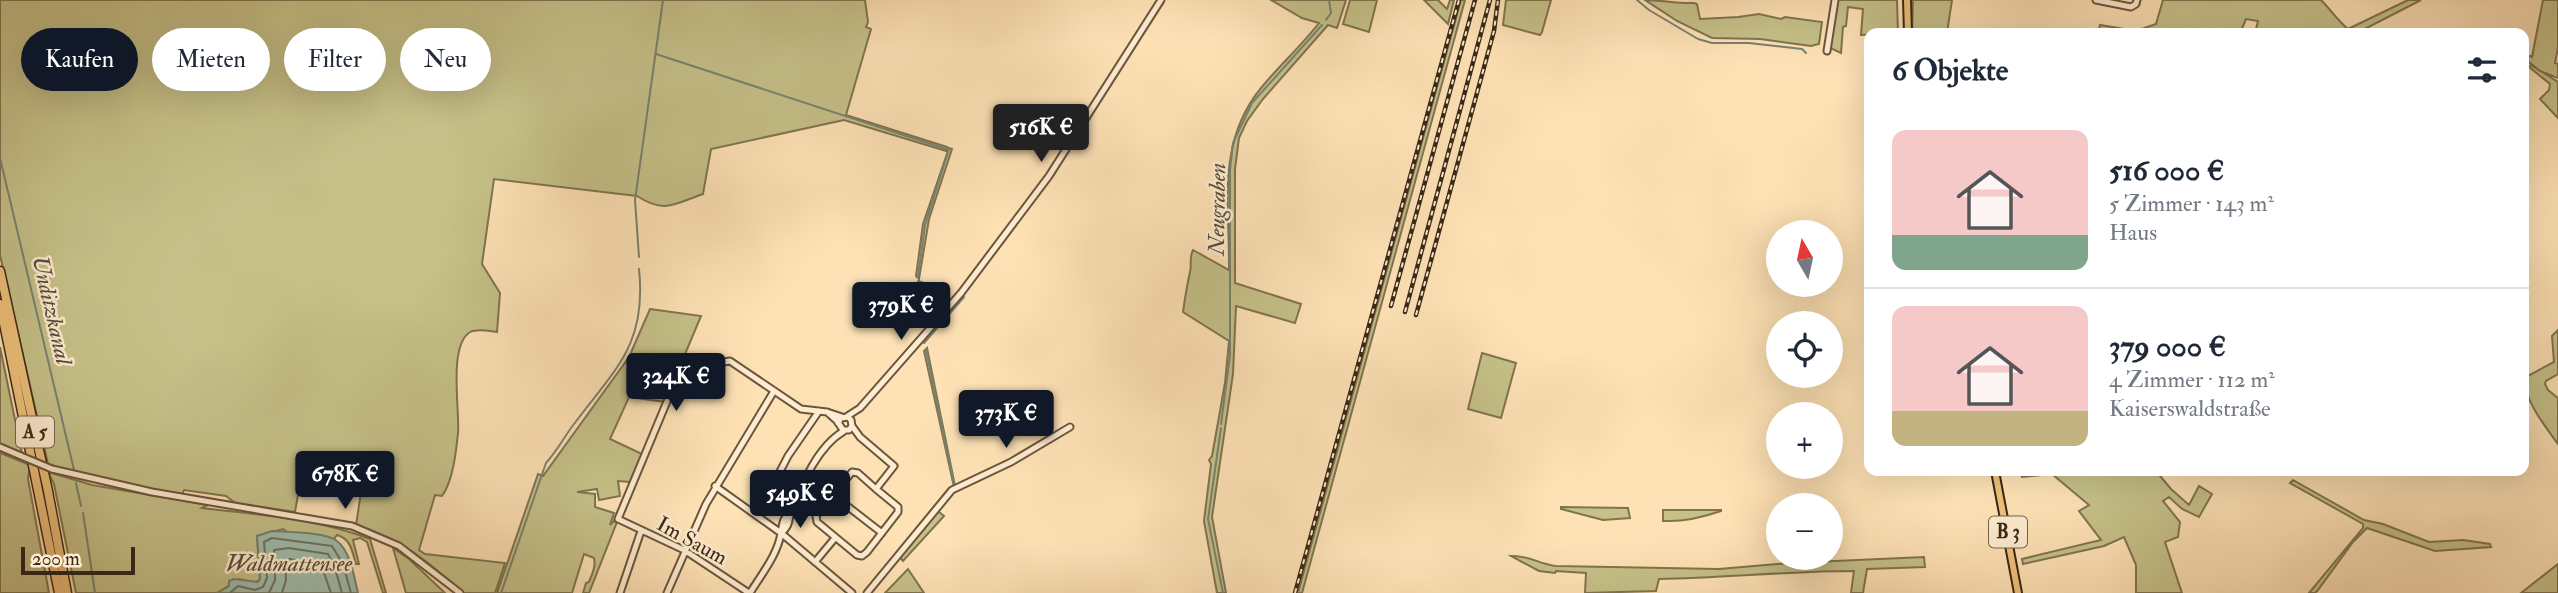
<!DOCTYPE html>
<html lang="de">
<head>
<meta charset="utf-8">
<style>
	:root { --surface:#fff; --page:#f6f6f7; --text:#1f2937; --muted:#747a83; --line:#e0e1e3; --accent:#111827 }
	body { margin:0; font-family:"IM FELL Double Pica",serif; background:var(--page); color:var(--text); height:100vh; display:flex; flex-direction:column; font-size:26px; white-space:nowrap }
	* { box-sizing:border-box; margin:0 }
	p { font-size:23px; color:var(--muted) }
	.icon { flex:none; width:38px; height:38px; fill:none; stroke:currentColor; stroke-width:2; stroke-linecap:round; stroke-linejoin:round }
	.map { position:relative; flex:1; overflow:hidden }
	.panel { position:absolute; left:1864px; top:28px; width:665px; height:448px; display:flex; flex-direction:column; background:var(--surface); border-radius:14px; box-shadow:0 7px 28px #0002 }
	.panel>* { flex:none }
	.hud { position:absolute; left:21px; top:28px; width:665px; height:63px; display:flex; gap:14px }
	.needle { width:46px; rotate:351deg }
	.controls { position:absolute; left:1766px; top:220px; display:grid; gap:14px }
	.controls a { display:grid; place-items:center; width:77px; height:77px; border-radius:50%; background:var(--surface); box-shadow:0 7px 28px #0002; font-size:35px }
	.scale { position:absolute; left:21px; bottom:18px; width:114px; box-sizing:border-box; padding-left:7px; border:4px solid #3a2815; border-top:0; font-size:19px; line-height:24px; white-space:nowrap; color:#3a2815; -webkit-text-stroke:5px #feecd0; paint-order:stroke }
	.price { position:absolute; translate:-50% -60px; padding:0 16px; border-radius:7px; background:var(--accent); color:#fff; font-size:23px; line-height:46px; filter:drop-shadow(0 2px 4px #0008) }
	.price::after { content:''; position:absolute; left:50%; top:42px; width:21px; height:16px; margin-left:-10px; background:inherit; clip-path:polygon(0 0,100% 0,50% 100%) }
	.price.current { background:#222; color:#fff }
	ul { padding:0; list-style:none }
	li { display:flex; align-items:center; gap:21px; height:175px; padding:0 28px }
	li+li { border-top:2px solid var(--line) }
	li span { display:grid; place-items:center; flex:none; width:196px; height:140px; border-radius:14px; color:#555 }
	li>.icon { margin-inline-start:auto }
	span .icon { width:84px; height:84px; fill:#fffc; stroke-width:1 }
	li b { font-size:30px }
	h2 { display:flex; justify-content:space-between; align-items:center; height:84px; padding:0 28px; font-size:30px }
	.pill { padding:0 24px; border-radius:32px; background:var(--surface); box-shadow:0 7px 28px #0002; font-size:24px; line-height:63px }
	.pill.current { background:var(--accent); color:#fff }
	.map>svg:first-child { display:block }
</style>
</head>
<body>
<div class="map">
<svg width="2558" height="593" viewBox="0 0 2558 593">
	<rect width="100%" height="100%" fill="#fee2b6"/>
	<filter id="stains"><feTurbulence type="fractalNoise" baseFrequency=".00286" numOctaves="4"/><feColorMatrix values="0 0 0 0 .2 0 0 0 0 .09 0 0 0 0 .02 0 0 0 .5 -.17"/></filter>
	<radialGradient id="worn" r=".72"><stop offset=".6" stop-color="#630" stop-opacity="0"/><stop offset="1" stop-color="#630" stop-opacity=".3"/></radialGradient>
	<path fill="#c6c189" stroke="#80744f" stroke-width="2" d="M0 0H865L868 22 866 27 871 29 846 115 947 147 946 151 844 120 711 149 703 194C674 204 665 214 637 196L494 179 482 264 500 293 497 332C490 331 477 328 470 332 448 346 460 410 458 433 456 452 453 481 442 496L435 495 419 550 425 554 505 563 495 593H464C428 562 403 540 356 525L364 473 362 472 360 481 306 471 307 461 304 460 295 512 235 503 226 496 184 490 182 495 112 483 53 468 48 464 0 255Z
		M1271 0H1346L1337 28 1328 25 1263 99 1247 121 1239 138 1235 169V283L1301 304 1295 323 1236 306 1233 374 1212 517 1226 593H1217L1204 521 1211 464 1209 460 1212 456 1225 383 1229 341 1183 312C1185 298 1187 285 1190 272 1192 264 1189 257 1193 250L1229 270C1230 205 1216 143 1261 88 1279 66 1301 46 1319 23L1302 18Z
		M1350 0H1377L1369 32 1343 24Z
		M1424 0H1438L1447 9 1450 0H1454L1448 24Z
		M1461 0H1465L1302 593H1298Z
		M1506 0H1551L1542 32 1540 35 1503 25Z
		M1645 0C1662 0 1677 4 1694 3L1697 4 1700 19 1738 17 1759 14 1781 19 1785 17 1822 22 1819 44 1811 46 1760 39 1712 38 1677 21Z
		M1838 0H1897L1898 33 1861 35 1863 9 1848 7 1846 26 1843 27 1841 53 1830 48Z
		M1913 0H1952L1947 33H1912Z
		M2163 0H2321C2331 10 2337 20 2348 29L2408 0H2421L2357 33H2255L2258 21 2246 19 2240 33H2098L2100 25 2136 31 2156 24Z
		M2543 0H2558V47L2555 63 2558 64V78L2540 71 2524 58V54L2532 57Z
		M2531 65 2558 82V118L2540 99 2549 90 2550 84 2529 67Z
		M949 148 952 149 929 219 919 279 916 276 923 224Z
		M650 309 701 316 665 402 629 397 610 439 642 454 630 482 618 481 620 496 599 500 597 489 577 492 595 494V507L614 513 610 525 614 521 617 522 589 593H583L586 583 589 582C592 574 596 567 594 558L584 554 572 593H497L538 474 543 476 629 357Z
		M2558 330V374L2546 381 2545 384 2548 390 2558 398V444C2546 428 2523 398 2524 378L2554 362 2552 336Z
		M0 347 21 449 22 454 0 444Z
		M927 348 955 486 954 487 924 351Z
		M1482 353 1516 363 1501 418 1468 409Z
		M0 453 30 465 28 479 49 593H0Z
		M2020 471H2156L2171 489 2189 505 2199 486 2212 494 2199 517 2182 509 2169 497 2163 501 2180 522 2178 537 2165 542 2182 593H2136V565L2124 537 2104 546 2023 564 2022 559 2101 540 2079 511 2089 505 2052 474 2022 477Z
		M48 472 92 485 208 505 202 508C259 515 316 518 370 539L386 593H383L367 542 360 538 353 540 359 564H356C352 551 351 539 337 535L334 539 287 532 283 529 257 536 260 579 255 583 239 579 217 593H76L54 484Z
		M2293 480 2364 520 2383 524 2429 542 2463 540 2490 544 2491 547 2435 551 2367 528 2353 542 2318 590 2315 593H2309L2363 528V524L2290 483Z
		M1561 507 1628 508 1630 518 1603 520 1561 509Z
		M1663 510H1721V511C1701 518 1684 522 1663 521Z
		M938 511 944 516 903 561 898 555Z
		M393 548 409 559 445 593H406Z
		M1511 556C1528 555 1539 564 1556 566L1719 569 1790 563 1924 557 1925 567 1867 569 1863 593H1851L1854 571C1789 571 1724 578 1659 579L1656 591 1585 593 1586 573 1556 571 1555 573 1539 571Z
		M2558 564V593H2521Z
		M908 569 924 593H885Z"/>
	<path fill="#a0beae" stroke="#778271" stroke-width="2" d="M272 531C287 532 326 532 337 541 351 552 354 577 358 593H217L229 586V581L234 579 258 582 260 579 257 536Z"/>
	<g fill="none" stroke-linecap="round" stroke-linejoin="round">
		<path stroke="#6d7362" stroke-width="2" d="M230 593 238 586 255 590 263 587 267 578 264 542 272 538 332 546 343 564 351 593
			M269 593 275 580 274 550 289 548 328 554 335 568 342 593
			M282 593 286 580 285 561 289 559 321 564 331 593"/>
		<path stroke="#778271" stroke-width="2" d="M1637 0 1649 10 1698 39 1712 43H1749L1802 49 1806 53
			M1326 20 1331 13 1329 0
			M656 54 946 149
			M0 158 74 470
			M639 257 635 200 663 0
			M918 277 925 225 949 149
			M918 281 948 291
			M924 343 964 297
			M926 350 954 484
			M1221 424 1230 355V170L1233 143 1252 103 1322 25
			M1221 428 1208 519 1223 593
			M76 483 81 506
			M83 513 95 593
			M501 593 546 463C557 451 564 437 574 424 615 369 647 345 639 269
			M864 593 949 488"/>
		<g stroke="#6b563d" stroke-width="9">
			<path id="minor" d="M2096 0 2131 7 2136 4 2137 0
				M1827 51 1835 0
				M827 412 837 421 843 430H849L852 426 851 420 848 417 841 418 838 423
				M846 417 860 408 961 293 1049 176 1161 0
				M852 426 860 437 894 466 876 489 858 473 852 472 816 516 817 522 857 555 862 556 867 552 898 512V507L876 489
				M0 447 21 456
				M52 469 152 492 352 526 399 546 460 593
				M715 486 781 533 852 593
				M833 495 882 533
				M757 516 788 456 819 411
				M781 533C791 526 788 518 792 509 803 482 818 446 844 431
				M815 562 835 538
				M620 593 641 531
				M667 593 706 504 774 391
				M749 593 684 550 618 519 678 375 686 368 730 361 801 409 827 412 842 417
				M750 593C761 575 778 554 781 533 783 523 782 519 790 513
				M867 593 952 490 1011 462 1070 427"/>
		</g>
		<g stroke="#3a2815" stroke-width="10">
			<path id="major" d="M1907 0 1908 33
				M1995 471 2018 593"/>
		</g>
		<g stroke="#3a2815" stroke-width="11">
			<path id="highway" d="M0 271 48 491 67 593
				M0 304 59 593"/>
		</g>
		<use href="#minor" stroke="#feecd0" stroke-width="5"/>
		<use href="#major" stroke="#efc17b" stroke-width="6"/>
		<use href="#highway" stroke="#efc17b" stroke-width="8"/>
		<g stroke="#3a2815" stroke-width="4.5">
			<path id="rail" d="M1391 306 1475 0
				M1405 312 1490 0
				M1416 315 1494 31 1498 0
				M1295 593 1459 0"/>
		</g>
		<use href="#rail" stroke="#feecd0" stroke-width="2" stroke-dasharray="5" stroke-linecap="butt"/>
		<g stroke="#6b563d" stroke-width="9" stroke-linecap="butt">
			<path id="minor-bridge" d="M21 456 52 469"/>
		</g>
		<use href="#minor-bridge" stroke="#feecd0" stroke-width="5"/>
	</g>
	<g text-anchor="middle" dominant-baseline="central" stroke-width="5" stroke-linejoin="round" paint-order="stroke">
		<g fill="#feecd0" stroke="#75634d" stroke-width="2">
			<rect x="16" y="416.5" width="38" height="31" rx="5"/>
			<rect x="1989" y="516.5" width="38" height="31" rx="5"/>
		</g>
		<g font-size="19" font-weight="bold" fill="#3a2815">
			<text x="35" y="432">A 5</text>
			<text x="2008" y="532">B 3</text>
		</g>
		<g font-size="21" fill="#3a2815" stroke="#feecd0">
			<text transform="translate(692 541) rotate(29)">Im Saum</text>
		</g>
		<g font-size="23" font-style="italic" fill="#544e3b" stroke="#feecd0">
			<text transform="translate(1217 209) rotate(-89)">Neugraben</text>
			<text transform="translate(52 310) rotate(77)">Unditzkanal</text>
			<text x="289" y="563">Waldmattensee</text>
		</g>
	</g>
	<rect width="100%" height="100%" filter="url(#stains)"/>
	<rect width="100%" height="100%" fill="url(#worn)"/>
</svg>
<div class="controls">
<a><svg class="needle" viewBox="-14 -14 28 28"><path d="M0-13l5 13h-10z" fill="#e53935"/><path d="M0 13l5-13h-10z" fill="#747a83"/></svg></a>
<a><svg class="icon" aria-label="locate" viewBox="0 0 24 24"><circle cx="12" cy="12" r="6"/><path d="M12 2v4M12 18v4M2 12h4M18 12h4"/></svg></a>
<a>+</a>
<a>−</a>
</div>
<div class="scale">200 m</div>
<b class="price current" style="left:1041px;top:164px">516K €</b>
<b class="price" style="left:901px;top:342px">379K €</b>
<b class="price" style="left:676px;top:413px">324K €</b>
<b class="price" style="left:1006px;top:450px">373K €</b>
<b class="price" style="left:345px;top:511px">678K €</b>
<b class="price" style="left:800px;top:530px">549K €</b>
<div class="hud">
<a class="pill current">Kaufen</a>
<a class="pill">Mieten</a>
<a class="pill">Filter</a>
<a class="pill">Neu</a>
</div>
<section class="panel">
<h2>6 Objekte<svg class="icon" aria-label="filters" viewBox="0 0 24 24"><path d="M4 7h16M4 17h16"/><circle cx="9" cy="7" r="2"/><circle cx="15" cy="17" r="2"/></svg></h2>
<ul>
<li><span style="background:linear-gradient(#f6c9c9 75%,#7fa58c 0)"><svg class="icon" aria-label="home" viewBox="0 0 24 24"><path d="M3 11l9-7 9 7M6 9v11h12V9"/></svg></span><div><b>516 000 €</b><p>5 Zimmer · 143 m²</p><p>Haus</p></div></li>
<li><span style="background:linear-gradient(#f6c9c9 75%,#c2b280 0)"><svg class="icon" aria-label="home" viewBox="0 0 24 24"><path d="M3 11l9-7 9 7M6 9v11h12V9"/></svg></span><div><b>379 000 €</b><p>4 Zimmer · 112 m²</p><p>Kaiserswaldstraße</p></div></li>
</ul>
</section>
</div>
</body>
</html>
